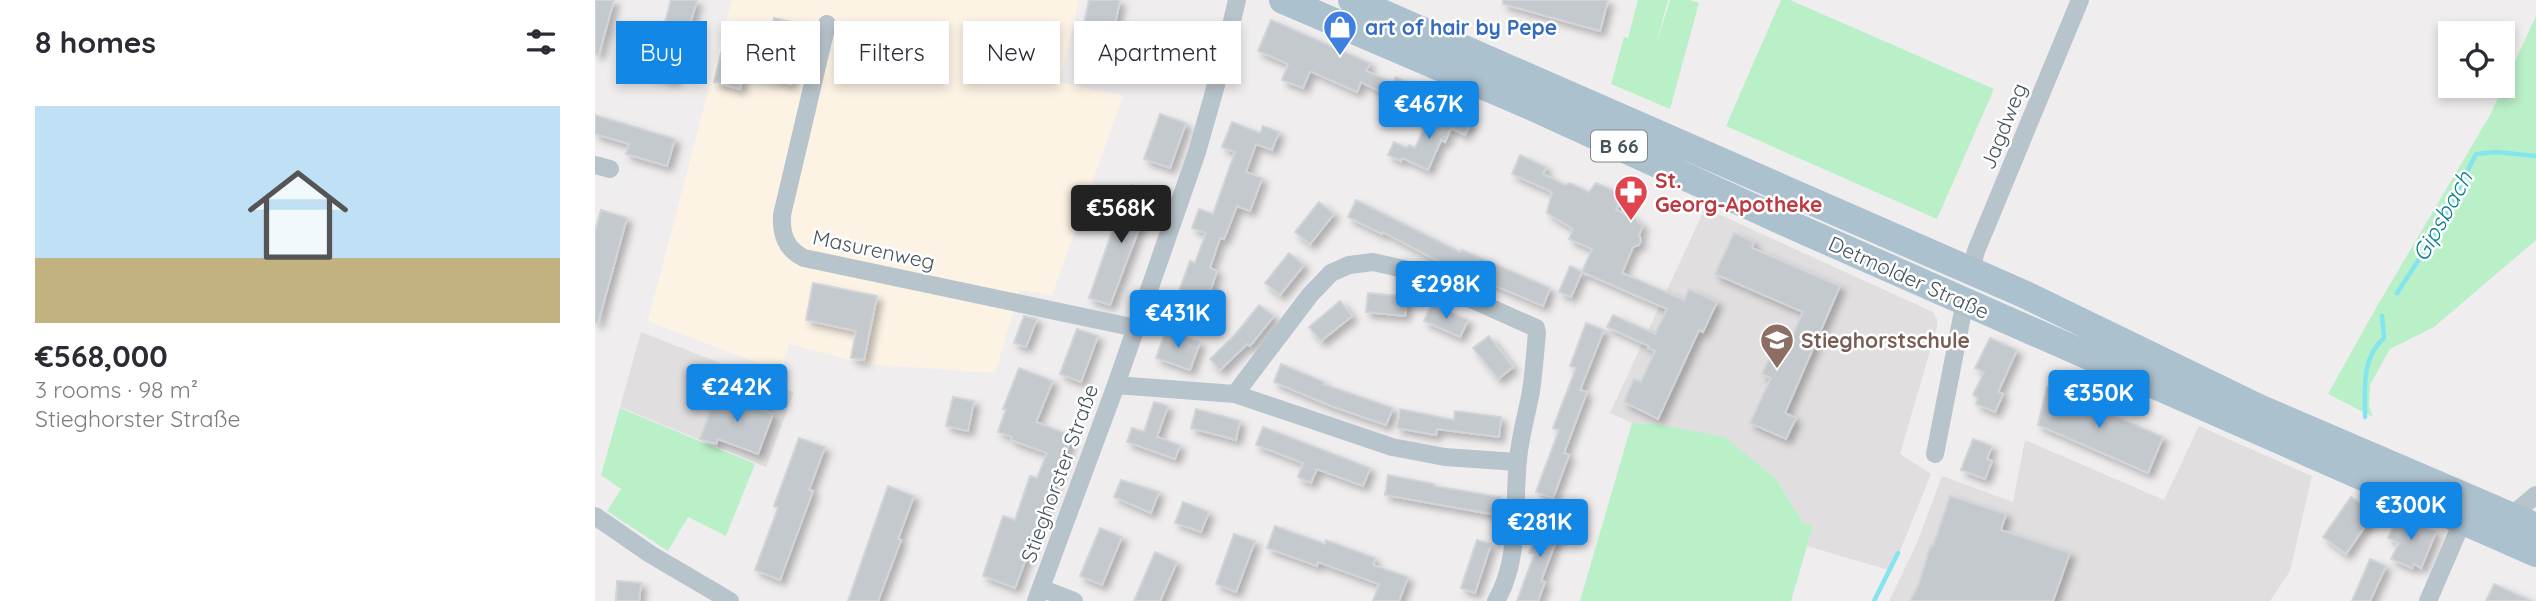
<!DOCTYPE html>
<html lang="en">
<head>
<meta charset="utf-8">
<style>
	:root { --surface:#fff; --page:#f7f7f7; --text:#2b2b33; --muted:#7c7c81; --line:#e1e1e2; --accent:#1287e6 }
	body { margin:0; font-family:Quicksand,sans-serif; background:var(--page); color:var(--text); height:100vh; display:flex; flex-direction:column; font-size:26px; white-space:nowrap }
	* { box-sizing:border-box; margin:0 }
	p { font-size:23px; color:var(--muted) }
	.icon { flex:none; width:38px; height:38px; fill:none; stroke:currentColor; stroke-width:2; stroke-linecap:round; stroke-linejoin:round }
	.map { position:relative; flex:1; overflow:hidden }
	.side { display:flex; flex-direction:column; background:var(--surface); width:595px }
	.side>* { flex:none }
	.guide { position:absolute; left:21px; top:21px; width:665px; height:63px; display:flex; gap:14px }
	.buttons { position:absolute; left:1843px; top:21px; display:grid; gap:14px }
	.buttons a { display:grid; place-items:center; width:77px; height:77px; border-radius:0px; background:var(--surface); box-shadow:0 4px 10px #0003; font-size:35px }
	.price { position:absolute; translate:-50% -60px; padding:0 16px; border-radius:7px; background:var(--accent); color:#fff; font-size:23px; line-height:46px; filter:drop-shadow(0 2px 4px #0008) }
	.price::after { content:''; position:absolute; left:50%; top:42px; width:21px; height:16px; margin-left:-10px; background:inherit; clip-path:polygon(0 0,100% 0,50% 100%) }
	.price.active { background:#222; color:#fff }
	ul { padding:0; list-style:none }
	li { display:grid; align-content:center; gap:14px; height:371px; padding:0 35px }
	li+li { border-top:2px solid var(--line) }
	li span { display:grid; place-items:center; height:217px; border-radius:0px; color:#555 }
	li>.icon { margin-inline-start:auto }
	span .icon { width:126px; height:126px; fill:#fffc; stroke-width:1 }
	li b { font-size:30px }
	h2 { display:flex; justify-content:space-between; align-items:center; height:84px; padding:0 35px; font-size:30px }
	.chip { padding:0 24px; border-radius:0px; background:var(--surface); box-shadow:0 4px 10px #0003; font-size:24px; line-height:63px }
	.chip.active { background:var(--accent); color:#fff }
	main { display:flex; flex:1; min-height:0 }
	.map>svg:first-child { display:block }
</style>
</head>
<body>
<main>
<section class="side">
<h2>8 homes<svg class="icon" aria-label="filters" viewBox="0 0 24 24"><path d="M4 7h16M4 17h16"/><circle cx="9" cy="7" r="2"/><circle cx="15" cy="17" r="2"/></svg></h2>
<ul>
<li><span style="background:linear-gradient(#bfe0f5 70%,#c2b280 0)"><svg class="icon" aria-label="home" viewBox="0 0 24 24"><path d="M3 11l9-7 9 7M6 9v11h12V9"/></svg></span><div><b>€568,000</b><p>3 rooms · 98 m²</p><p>Stieghorster Straße</p></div></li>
</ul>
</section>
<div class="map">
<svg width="1941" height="601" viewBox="0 0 1941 601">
	<defs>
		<filter id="shadow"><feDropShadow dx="5" dy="5" stdDeviation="3.5" flood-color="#0004"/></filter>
	</defs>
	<rect width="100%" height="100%" fill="#f0edee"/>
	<path fill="#fcf3e5" d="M137 0H484L465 82 528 96 457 295 425 290 400 373 271 364 194 344 186 372 53 321Z"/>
	<path fill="#e1dee0" d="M1110 208 1338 312 1342 319V327L1305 454 1336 474 1297 571 1212 546 1218 526 1208 523 1182 480 1062 424 1037 423 1015 413Z
		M46 332 199 392 171 467 25 407Z
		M1604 426 1717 476 1695 571 1675 601H1294L1322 543 1347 476 1418 502 1430 440 1569 500Z"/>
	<path fill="#b9f0c8" d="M1043 0H1073L1061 45 1075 0H1095L1104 3 1075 109 1016 84 1029 37 1033 38Z
		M1186 0H1195L1399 89 1342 219 1131 126Z
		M1941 16V240L1839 327 1795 349 1775 385 1774 406 1778 417 1733 394 1781 308 1895 115Z
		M25 408 160 464 131 536 93 517 73 551 12 511 26 489 6 475Z
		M1037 423 1062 424 1130 437 1182 480 1208 523 1218 526 1196 601H985Z"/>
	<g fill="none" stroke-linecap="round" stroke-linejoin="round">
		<path stroke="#84e5ef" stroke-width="4.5" d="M1802 293 1840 235 1881 154 1901 152 1941 156
			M1770 417C1770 389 1766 358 1789 338L1787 316
			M1279 601 1303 553"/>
	</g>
	<path fill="#c4c9ce" stroke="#d1d4d9" stroke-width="2" filter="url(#shadow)" d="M0 0H19L4 54H0Z
		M76 0H102L79 81 53 74 59 55 61 56Z
		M494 0H525L516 44 486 38Z
		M908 0H1013L1005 31 908 4Z
		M179 18 209 25 196 84 149 74 145 89 119 82 126 53 169 62Z
		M676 20 775 63 771 71 798 83 801 77 830 91 818 117 788 104 793 95 766 82 762 92 715 71 708 88 687 80 693 64 663 51Z
		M565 114 591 123 575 168 549 159Z
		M836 114 858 124 862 116 876 122 870 135 856 128 850 142 846 140 833 170 807 158 806 161 793 155 799 142 812 148 814 145 820 148Z
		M0 115 80 139 72 166 31 154 34 144 0 134Z
		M637 122 665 133 668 126 684 132 677 150 661 144 651 172 667 178 655 211 642 206 629 239 625 238 615 268 622 271 612 300 584 291 595 261 600 263 611 233 597 228 604 209 618 214 640 152 627 147Z
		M925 155 951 167 948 174 970 185 975 183 994 192 1001 183 1020 191 1022 195 1027 198 1021 210 1040 218 1043 223 1048 225 1044 235 1046 240 1044 245 1038 247 1027 273 1089 300 1094 289 1122 302 1108 332 1104 330 1063 419 1029 402 1039 379 1046 382 1060 351 1053 348 1054 346 1012 327 1018 315 1060 334 1072 309 987 272 997 249 974 239 978 229 952 213 957 192 917 174Z
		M537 185 558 192 515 305 494 298 519 226 522 227Z
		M761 200 865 252 867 250 955 288 948 306 849 264 788 232 787 234 753 217Z
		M724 202 739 214 715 244 700 232Z
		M6 210 32 218 3 323H0V231Z
		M1139 233 1159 242 1157 248 1245 286 1190 413 1201 418 1191 439 1155 423 1176 378 1167 374 1175 356 1186 361 1208 312 1120 274Z
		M694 253 709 265 685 295 670 283Z
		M975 266 987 272 976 297 964 292Z
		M218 283 282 296 269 360 256 358 261 331 211 320Z
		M773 293 812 297 810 316 771 312Z
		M745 301 757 316 726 341 714 327Z
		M837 304 873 320 865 337 829 321Z
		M664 305 679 316 655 346 652 344 625 370 615 359 639 336Z
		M429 316 442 319 431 347 419 343Z
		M991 323 1009 330 985 390 992 392 969 453 974 455 958 498 941 492 964 430 958 428 981 368 975 366Z
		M482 329 503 336 486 382 465 374Z
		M571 330 605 342 595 370 561 358Z
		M894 336 918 367 903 379 878 348Z
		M1395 338 1422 350 1403 392 1408 394 1400 412 1381 404 1383 398 1378 395 1389 372 1380 368Z
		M686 364 729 382 728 384 798 408 791 425 736 406 679 382Z
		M424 368 458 381 441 422 477 436 420 588 388 576 408 516 420 520 435 476 442 478 452 453 416 440 417 437 403 432 411 409H408Z
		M1452 387 1568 437 1553 473 1443 425Z
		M118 395 150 407 153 398 169 404 167 410 178 414 163 454 123 439 121 444 105 439 115 412 112 411Z
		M358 397 379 401 373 431 351 426Z
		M559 402 573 406 562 437 585 445 580 459 532 442 537 428 549 432Z
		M601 409 645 421 641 440 596 428Z
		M805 409 859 420 860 411 906 417 904 437 842 429 841 435 802 428Z
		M668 427 775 468 768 486 722 469 716 483 703 477 708 463 661 445Z
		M204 438 230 447 214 490 218 491 185 580 160 570 183 508 179 506Z
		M1378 439 1397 446 1392 459 1397 461 1390 479 1366 470Z
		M793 475 839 484V486L905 497 902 515 790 495Z
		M526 480 564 492 556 513 519 497Z
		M293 486 319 496 303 539 306 540 283 601H253Z
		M1355 496 1411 514 1406 530 1475 553 1458 601H1315L1323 586 1336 545 1338 546Z
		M1756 497 1779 513 1751 554 1728 537Z
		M588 502 614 512 606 532 580 523Z
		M949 515 968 522 946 581 950 582 943 601H922L939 555 934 553Z
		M1804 515 1841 532 1826 568 1819 564 1817 568 1796 559 1804 543 1793 538Z
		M680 526 730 544 731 540 780 558 778 565 813 577 804 601H778L784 584 723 562 722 566 672 548Z
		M505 528 527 537 507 585 485 576Z
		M639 534 660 541 641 592 621 584Z
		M882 540 896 544 880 593 866 588Z
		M560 552 582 562 565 601H539Z
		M1775 559 1791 566 1775 601H1757Z
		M22 581 46 583 44 601H21Z
		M1899 584 1937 601H1891Z"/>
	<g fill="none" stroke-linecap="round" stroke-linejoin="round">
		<path stroke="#b8c4cb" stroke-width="18" d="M232 24 187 215C186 235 191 249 209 258L541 328
			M0 165 15 169
			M1376 270 1381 251 1485 0
			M521 385 640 394 797 447 850 457 922 462
			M640 394 715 295 736 273 754 265 778 262 809 269 941 328 942 333C940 352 939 372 936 391 932 414 925 436 923 460 918 506 926 559 901 601
			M1340 454 1370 301
			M0 516 55 554 135 601
			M1916 516 1941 495
			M446 588 479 601
			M441 601 521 385 602 152 625 71 642 0
			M1833 601 1868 520"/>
		<path stroke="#acc1ce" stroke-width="28" d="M688 0 940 108 1203 228 1941 553
			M757 0 1431 295 1666 409 1941 527"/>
	</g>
	<defs>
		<g id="shop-pin" transform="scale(1.75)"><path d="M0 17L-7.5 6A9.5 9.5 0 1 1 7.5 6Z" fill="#3f7fe0" stroke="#fff"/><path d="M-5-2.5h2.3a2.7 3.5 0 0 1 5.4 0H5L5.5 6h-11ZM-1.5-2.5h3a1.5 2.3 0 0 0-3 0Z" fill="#fff"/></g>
		<g id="pharmacy-pin" transform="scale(1.75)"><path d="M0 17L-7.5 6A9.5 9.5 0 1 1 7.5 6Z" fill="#e0444e" stroke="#fff"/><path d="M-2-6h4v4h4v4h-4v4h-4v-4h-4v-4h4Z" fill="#fff"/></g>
		<g id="school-pin" transform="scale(1.75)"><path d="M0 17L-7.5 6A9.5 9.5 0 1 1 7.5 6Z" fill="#8d6e63" stroke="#fff"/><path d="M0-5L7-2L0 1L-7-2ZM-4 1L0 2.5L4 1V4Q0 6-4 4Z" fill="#fff"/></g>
	</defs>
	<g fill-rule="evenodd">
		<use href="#shop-pin" x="745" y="27"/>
		<use href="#pharmacy-pin" x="1036" y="192"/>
		<use href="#school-pin" x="1182" y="340"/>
	</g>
	<g text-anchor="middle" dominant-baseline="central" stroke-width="5" stroke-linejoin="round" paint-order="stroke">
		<rect fill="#fff" stroke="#7d878d" stroke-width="2" x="996" y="130.5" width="56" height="31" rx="5"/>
		<g font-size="19" font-weight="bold" fill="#45535c">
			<text x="1024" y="146">B 66</text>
		</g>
		<g font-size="21" font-weight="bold" fill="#366cbe" stroke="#fff" text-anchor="start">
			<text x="770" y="27">art of hair by Pepe</text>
		</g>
		<g font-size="21" fill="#45535c" stroke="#fff">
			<text transform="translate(1408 126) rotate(-68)">Jagdweg</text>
			<text transform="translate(279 249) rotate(12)">Masurenweg</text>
			<text transform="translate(1314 277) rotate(24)">Detmolder Straße</text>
			<text transform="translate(464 473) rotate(-70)">Stieghorster Straße</text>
		</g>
		<g font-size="21" font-weight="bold" fill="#be3a42" stroke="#fff" text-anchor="start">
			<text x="1060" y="180">St.<tspan x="1060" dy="24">Georg-Apotheke</tspan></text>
		</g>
		<g font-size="21" font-weight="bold" fill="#785e54" stroke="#fff" text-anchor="start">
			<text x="1206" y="340">Stieghorstschule</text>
		</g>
		<g font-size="23" font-style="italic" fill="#09818e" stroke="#fff">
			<text transform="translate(1847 216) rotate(-61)">Gipsbach</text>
		</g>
	</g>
</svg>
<div class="buttons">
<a><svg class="icon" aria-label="locate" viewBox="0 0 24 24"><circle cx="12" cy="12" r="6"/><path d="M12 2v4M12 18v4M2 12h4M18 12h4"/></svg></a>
</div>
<b class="price" style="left:834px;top:141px">€467K</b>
<b class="price active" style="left:526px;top:245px">€568K</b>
<b class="price" style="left:851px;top:321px">€298K</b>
<b class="price" style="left:583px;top:350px">€431K</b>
<b class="price" style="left:142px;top:424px">€242K</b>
<b class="price" style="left:1504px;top:430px">€350K</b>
<b class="price" style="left:1816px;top:542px">€300K</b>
<b class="price" style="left:945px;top:559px">€281K</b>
<div class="guide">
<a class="chip active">Buy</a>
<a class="chip">Rent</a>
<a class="chip">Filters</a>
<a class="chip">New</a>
<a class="chip">Apartment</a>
</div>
</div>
</main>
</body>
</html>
